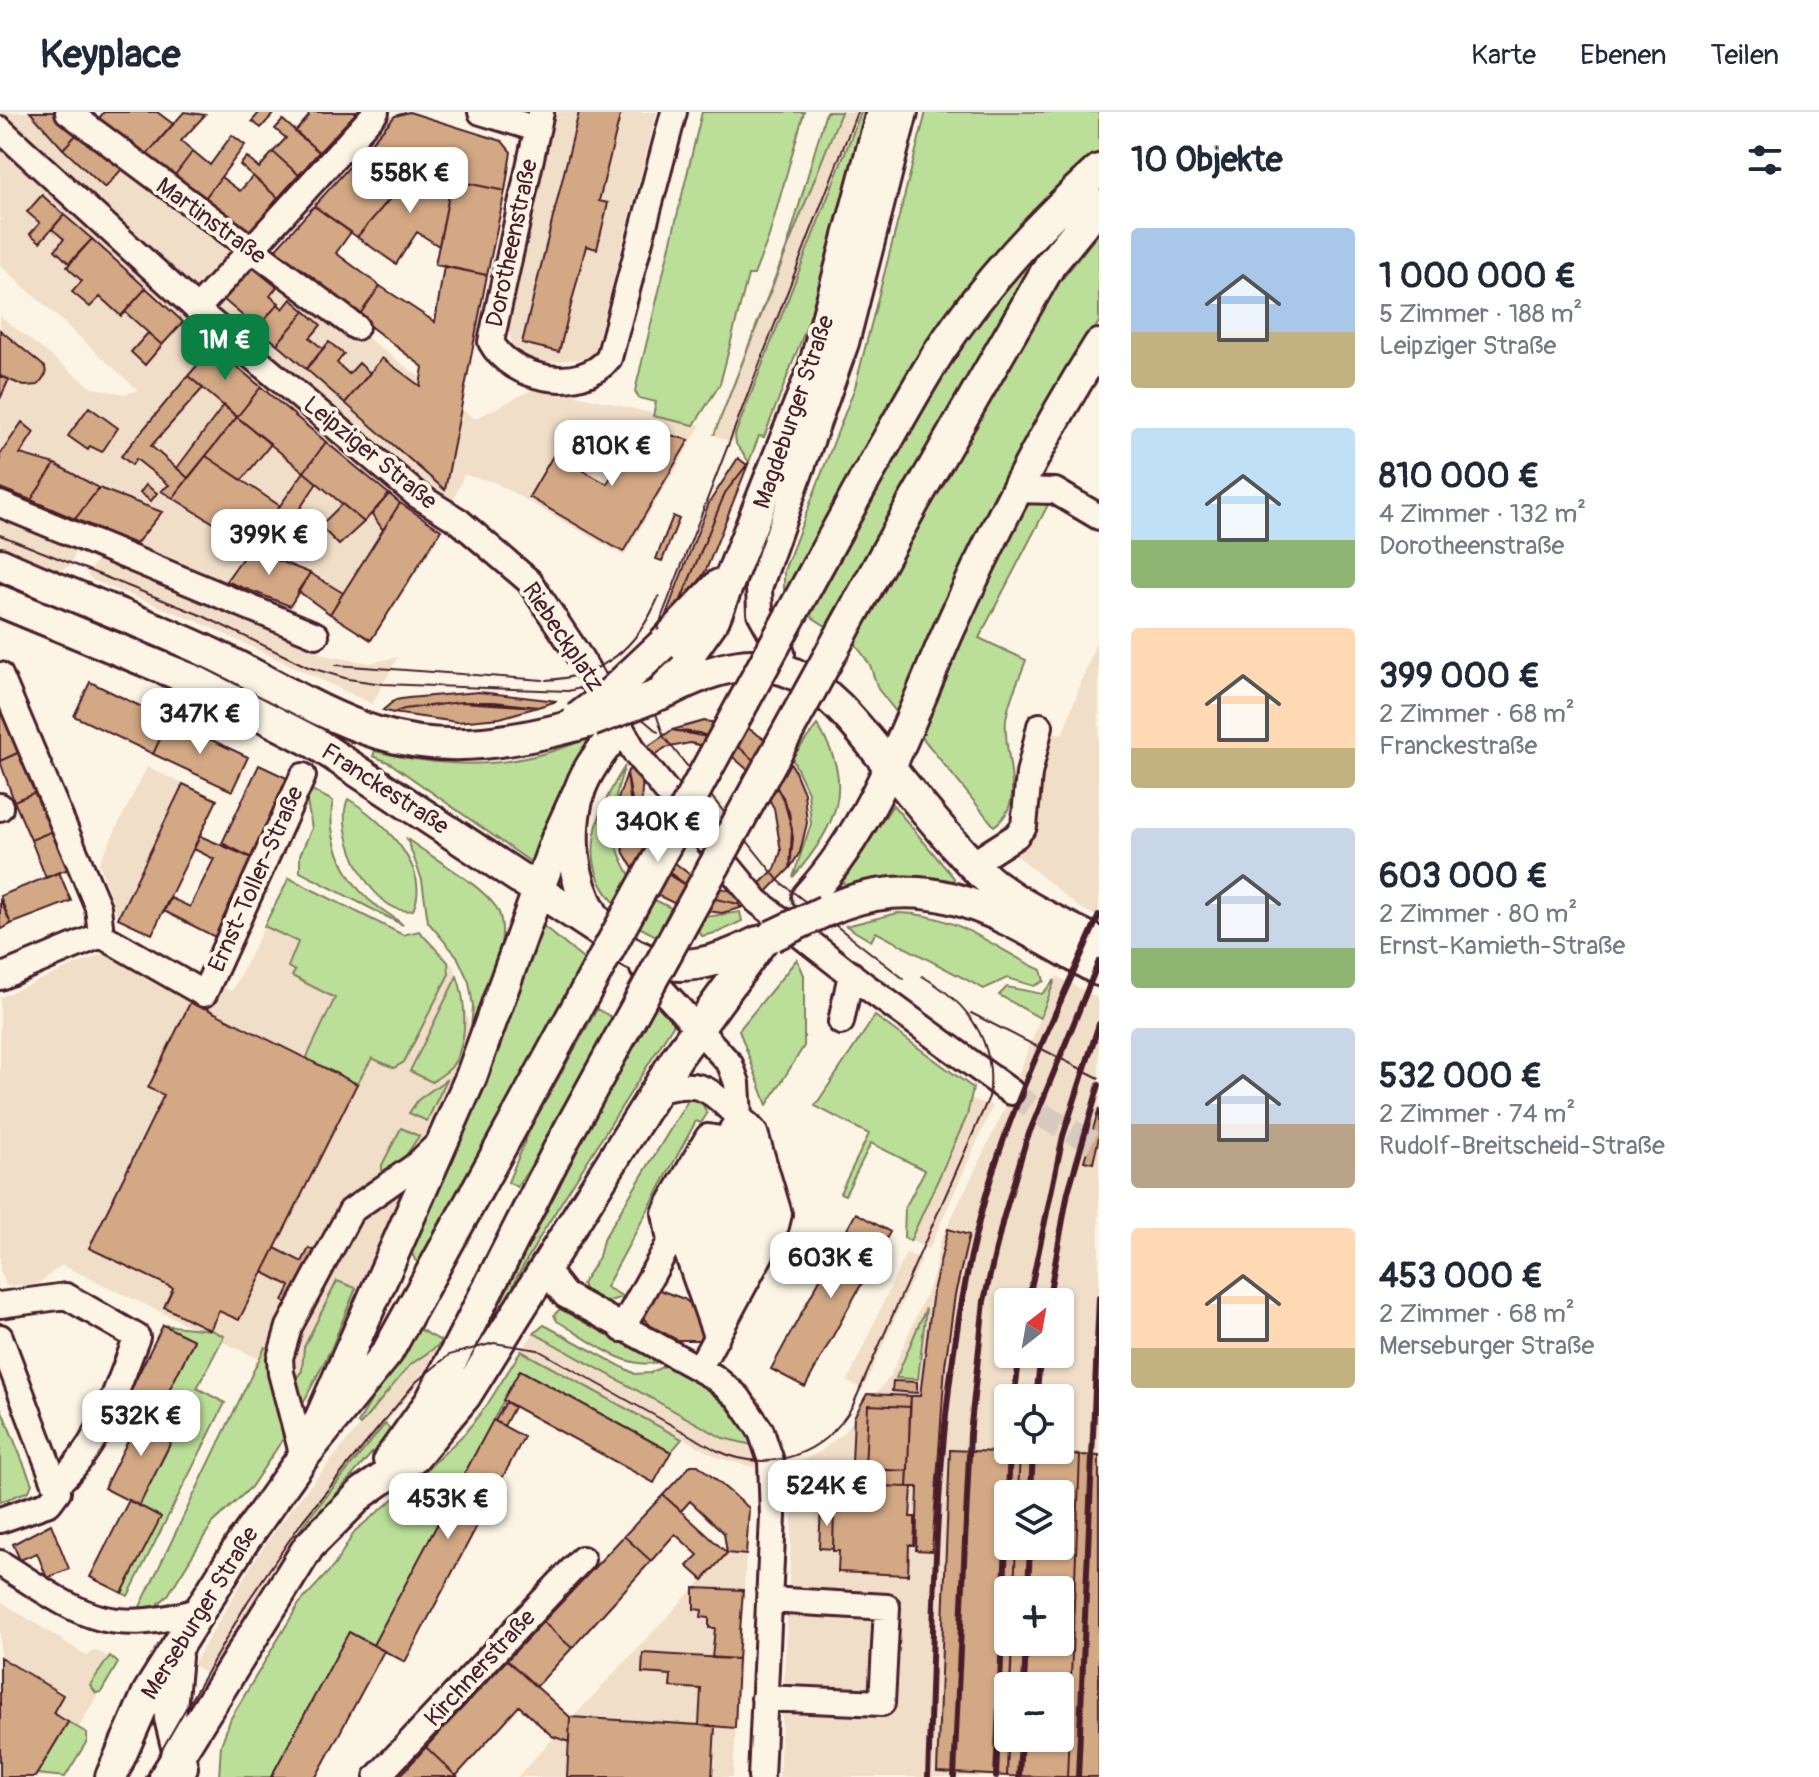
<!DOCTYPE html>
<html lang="de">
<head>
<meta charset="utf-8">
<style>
	:root { --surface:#fff; --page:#f2f2f3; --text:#1f2937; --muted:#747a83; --line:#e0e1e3; --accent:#0b8043 }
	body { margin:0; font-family:Pangolin,sans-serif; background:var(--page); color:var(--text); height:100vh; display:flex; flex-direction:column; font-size:30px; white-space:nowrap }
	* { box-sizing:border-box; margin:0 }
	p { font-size:26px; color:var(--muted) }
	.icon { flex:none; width:44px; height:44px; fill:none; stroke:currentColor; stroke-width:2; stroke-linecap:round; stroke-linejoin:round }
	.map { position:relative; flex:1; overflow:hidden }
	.side { display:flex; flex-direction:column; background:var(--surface); width:720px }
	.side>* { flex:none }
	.needle { width:52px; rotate:31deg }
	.buttons { position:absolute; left:994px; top:1176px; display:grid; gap:16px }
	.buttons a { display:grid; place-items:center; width:80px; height:80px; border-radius:8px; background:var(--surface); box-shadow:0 2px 6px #0004; font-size:40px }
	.price { position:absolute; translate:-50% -68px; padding:0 18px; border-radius:16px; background:#fff; color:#222; font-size:26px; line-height:52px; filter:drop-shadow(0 2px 4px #0008) }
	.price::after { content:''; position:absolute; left:50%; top:48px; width:24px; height:18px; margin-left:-12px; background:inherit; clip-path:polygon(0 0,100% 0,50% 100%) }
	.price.current { background:var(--accent); color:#fff }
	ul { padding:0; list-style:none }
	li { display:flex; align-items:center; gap:24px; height:200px; padding:0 32px }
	li span { display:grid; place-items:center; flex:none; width:224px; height:160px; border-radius:8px; color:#555 }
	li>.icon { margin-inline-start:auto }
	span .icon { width:96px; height:96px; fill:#fffc; stroke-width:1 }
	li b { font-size:34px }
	h2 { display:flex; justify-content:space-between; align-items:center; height:96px; padding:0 32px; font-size:34px }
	header { display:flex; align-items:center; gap:48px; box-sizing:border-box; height:112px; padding:0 40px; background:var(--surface); border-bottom:2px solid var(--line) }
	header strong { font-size:38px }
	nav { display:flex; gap:44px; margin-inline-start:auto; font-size:28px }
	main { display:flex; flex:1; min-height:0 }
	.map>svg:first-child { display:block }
</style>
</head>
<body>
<header>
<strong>Keyplace</strong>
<nav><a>Karte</a><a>Ebenen</a><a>Teilen</a></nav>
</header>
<main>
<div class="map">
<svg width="1099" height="1665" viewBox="0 0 1099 1665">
	<rect width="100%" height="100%" fill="#fcf5e5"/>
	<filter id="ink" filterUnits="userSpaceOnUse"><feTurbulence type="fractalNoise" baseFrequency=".0125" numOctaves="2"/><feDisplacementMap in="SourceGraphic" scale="16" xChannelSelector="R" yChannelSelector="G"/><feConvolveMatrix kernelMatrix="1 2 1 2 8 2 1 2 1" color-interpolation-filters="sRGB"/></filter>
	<g filter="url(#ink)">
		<path fill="#f0dec8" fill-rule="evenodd" d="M0 0H69L475 307 539 274 701 313 624 444 494 370 464 363 441 418 371 528 299 482 292 496 0 378V204L92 276 126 282 138 278 0 153Z
			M555 0H657L594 241 589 246 539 251 529 248 512 234 509 220Z
			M841 0H861L732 331 714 323Z
			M0 405 76 435 71 454 57 459 0 434Z
			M99 444 209 488 327 544 370 551 398 545 372 592 201 511 94 469 87 463Z
			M1099 522V805L1080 796 1011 739 1040 615 1062 623Z
			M147 655 217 688 152 822 118 806 99 751Z
			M289 766 403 823 419 819 455 856 471 920 338 1225 300 1298 282 1258 62 1153 39 1171 30 1173 6 1174 0 1158V885L111 838 211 891 219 873 232 879Z
			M1057 864 1099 887V1665H779L795 1352 821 1339 842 1322 890 1265 933 1165 940 1130 1006 994ZM1008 1190H1060V1242H1008ZM1008 1286H1060V1338H1008ZM1008 1382H1060V1434H1008ZM1008 1478H1060V1530H1008ZM1008 1574H1060V1626H1008Z
			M972 987 993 994 929 1137 910 1129Z
			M906 1141 922 1147 863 1277 847 1270Z
			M534 1221 723 1326 752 1333 757 1356 719 1346 521 1239Z
			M443 1230 418 1272 305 1410 211 1564 193 1553 256 1446 290 1398 410 1253Z
			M727 1441 746 1443 733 1665H517Z
			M0 1489 87 1544 94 1538 117 1549 79 1615 87 1621V1629L65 1665H0Z"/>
		<path fill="#bbdf99" stroke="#827f62" stroke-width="2" d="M702 0H804L769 124 754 163H748L720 272 694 313 653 304 656 290 639 286 635 279Z
			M826 0H841L714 323 788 132Z
			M861 0H870L827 161 764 325 759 324 749 350 736 332 735 323Z
			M926 0H1099V40L1022 110 937 213 864 348 859 347 784 481V459L855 275Z
			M1099 72V86L909 374 905 373 826 514 810 504 879 377 886 361 882 359 958 233 996 180Z
			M1099 121V210L1041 303 901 606 878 577 870 553 855 531 933 390 927 386 1051 181Z
			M1034 390 1049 391 979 526 1026 548C1020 566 1008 588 1006 608 1002 643 1029 690 994 714L921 624 942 569 1026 394Z
			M0 469 159 535 351 629 349 634 267 590 0 476Z
			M817 613C857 672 836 716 793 765L811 712 808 680 792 646Z
			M600 621 535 753 390 651 373 644 375 639C459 659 521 657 600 621Z
			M625 654C610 694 607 725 630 763L615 791C575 749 598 696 625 654Z
			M302 673 333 689C326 723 343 764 368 787 379 797 395 805 403 813L300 760V743L312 716 307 690 297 684Z
			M348 687C380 706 433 756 413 798 373 807 333 719 348 687Z
			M893 693 954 766 953 772C919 760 879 761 846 776L843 769Z
			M407 727C431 745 479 771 496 795 516 825 481 894 470 926L473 894 469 870 457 844 428 810 422 768Z
			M289 766 403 823 419 819 448 850 449 862 404 950 394 956 372 946 357 972 306 947 335 886 292 864 295 859 288 855 298 830 264 814Z
			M655 788 671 796 656 824 639 815Z
			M740 800 742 809 719 820 702 824 698 818 705 805Z
			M898 801C959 802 989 834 1041 858L1044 869 1034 874 1007 866 984 877 876 820 871 829 846 814Z
			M540 811 584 848 423 1153 415 1148 412 1141 416 1129Z
			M797 847 804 863V934L767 993 739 918Z
			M457 864C466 889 469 930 452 954 448 960 438 965 432 970L410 959Z
			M1055 868 1040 906 999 883 1007 875 1042 882Z
			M659 889 676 906 675 910 544 1118 517 1165 498 1215 472 1218Z
			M597 897 613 906 529 1057 517 1075 508 1070 530 1017Z
			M875 904 973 976 967 1004 910 1129 904 1125 905 1096 925 1058 871 1031 845 1083 840 1081 869 1022 815 994Z
			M447 967 427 1009 409 1001 418 988Z
			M690 985 701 988 707 1002 701 1011 696 1009 606 1175 624 1185 601 1191 586 1182 582 1172 599 1145 603 1128Z
			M401 1016 419 1024 399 1054 382 1065V1053Z
			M337 1169 356 1176 331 1237 300 1297 290 1262 297 1265 302 1259 304 1235Z
			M926 1196 918 1267 896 1266Z
			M560 1197 658 1250C626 1260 584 1224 557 1209L554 1203Z
			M163 1213 211 1218 224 1224 197 1276 225 1291 128 1484 122 1481 160 1405 139 1394 178 1317 156 1305 194 1229Z
			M544 1213 635 1262 650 1261 666 1253C705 1273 733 1292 752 1333L723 1326 534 1221Z
			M414 1214 443 1230 410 1253 360 1313 358 1311Z
			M265 1235 273 1239 283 1327 251 1375 212 1412 168 1483 155 1495 137 1501Z
			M521 1239 682 1327 671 1340 520 1258 373 1533 349 1520 271 1665H219L221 1633 231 1606 299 1492 334 1454 355 1419 414 1370 465 1321 487 1293Z
			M0 1294 32 1372 29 1379 0 1390Z
			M385 1312 392 1318 290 1435 305 1410Z
			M110 1544 118 1551 101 1580 96 1581 90 1573Z
			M68 1610 87 1621V1629L65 1665 37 1662Z"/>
		<path fill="#d3a884" stroke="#4a1f2b" stroke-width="2" fill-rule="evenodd" d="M30 0H57L80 19 63 37Z
			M104 0H157L173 12 143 47 95 11Z
			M184 0 205 3 181 29 193 39 172 67 143 47Z
			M260 0H275L261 16 252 9Z
			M307 0H357L319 40 295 20 309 4Z
			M409 0 502 29 511 40 505 79 452 68 417 55 357 125 314 94 395 4Z
			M579 0H621L599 89 608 91 597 137 586 134 559 240 522 231Z
			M283 8 319 40 299 63 273 40 286 26 275 17Z
			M80 19 121 50 122 57 105 76 63 37Z
			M232 23 245 33 202 90 172 67 193 39 210 53Z
			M273 40 299 63 278 86 240 53 247 45 259 56Z
			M417 55 452 68 439 134 417 120 396 152 357 125Z
			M253 64 278 86 252 118 241 120 202 90 221 65 240 79Z
			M452 68 505 79 487 163 435 153Z
			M42 83 64 103 40 130 30 122 40 111 27 100Z
			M314 94 351 120 336 141 380 174 358 205 272 141Z
			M64 103 92 127 69 151 55 138 64 127 52 117Z
			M92 127 146 176 121 204 100 185 90 195 72 180 82 169 67 155Z
			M444 154 487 163 445 378 345 291 382 246 420 274 423 255 358 205 380 174 435 210Z
			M252 155 277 175 270 184 279 191 257 216 224 188Z
			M146 176 183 210 162 233 125 200Z
			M291 187 305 199 277 232 257 216 278 192 283 197Z
			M305 199 321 213 310 226 323 237 306 257 277 232Z
			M0 218 45 255 46 262 38 273 24 274 0 264Z
			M148 221 162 233 145 253 131 240Z
			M329 230 344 242 337 251 349 262 359 251 370 261 345 291 306 257Z
			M213 235 261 275 237 305 188 264Z
			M0 264 9 267 0 287Z
			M188 264 203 276 151 334 188 366 173 386 161 379 169 373 136 347 132 353 121 344Z
			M261 275 326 330 304 360 237 305Z
			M224 293 237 305 188 366 177 356Z
			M89 295 118 316 102 340 90 334 88 338 68 324Z
			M237 305 271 332 242 368 206 344Z
			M22 310 34 320 20 342 55 352 31 388 0 376V343Z
			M639 315 689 328 623 440 529 385 554 342 607 372Z
			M326 330 389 382 364 410 304 360Z
			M206 344 280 394 251 434 173 386Z
			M738 346 747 353 725 381 678 495 658 523 709 391Z
			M749 350 706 458 687 489 678 495 725 381Z
			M55 352 99 376 75 407 31 388Z
			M304 360 317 371 268 444 249 437Z
			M146 373 157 381 151 389 140 381Z
			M99 376 162 400 136 432 75 407Z
			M389 382 400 391 383 418 372 402Z
			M400 391 441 418 371 528 330 502Z
			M342 392 364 410 339 433 320 414Z
			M673 404 679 407 662 449 656 447Z
			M249 437 310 461 290 494 226 469Z
			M310 461 343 481 330 502 298 479Z
			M90 570 169 608 153 642 74 604Z
			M479 580 557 589 538 595 461 590 404 597 393 601 383 598 395 588 408 586Z
			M461 590H494L538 595 500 606 457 610 393 601 404 597Z
			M10 598 26 637 0 649V602Z
			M169 608 248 645 232 679 153 642Z
			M704 609 746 615 781 638 793 655 804 681 807 711 800 740 790 756 793 726 789 700 776 673 760 654 740 636 726 629 672 618Z
			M672 618 699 621 740 636 760 654 783 685 792 717 790 756 761 786 740 796 739 792 702 784 669 763 641 726 632 704 627 661 641 639ZM690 631 722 638 734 646 756 665 774 696 781 739 775 757 758 773 731 779 698 769 665 743 653 725 641 691 643 664 654 644 665 636Z
			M26 637 43 677 14 689 0 649Z
			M259 653 293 669 256 748 222 731Z
			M627 661 637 717 660 754 702 784 739 792 740 796 722 801 684 796 657 783 638 765 624 741 616 708 617 690Z
			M183 672 217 688 152 822 118 806Z
			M43 677 60 716 31 728 14 689Z
			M60 716 76 754 46 766 31 728Z
			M200 724 256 748 217 826 164 799 171 786 190 795 214 747 194 737Z
			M59 760 71 789 11 812 0 784Z
			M0 787 11 812 0 818Z
			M191 889 357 972 239 1208 219 1199 210 1218 164 1195 173 1176 89 1136 164 983 148 976Z
			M1099 996V1025L1093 1051 1084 1049Z
			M856 1101 890 1120 805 1275 771 1257Z
			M948 1117 969 1123 955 1183 945 1254 932 1439 916 1438 918 1375H907L911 1284H920L933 1179Z
			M275 1136 302 1150 309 1136 332 1147 305 1200 283 1189 290 1174 263 1160Z
			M657 1177 684 1187 699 1198 709 1228H677L651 1214 639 1202Z
			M163 1213 194 1228 156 1305 125 1289Z
			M520 1258 671 1340 654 1371 503 1288Z
			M893 1269 917 1270V1281L892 1279Z
			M867 1282 911 1284 910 1295 868 1293 865 1357 908 1359 907 1375 851 1373 854 1305Z
			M506 1290 514 1295 504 1314 495 1309Z
			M868 1293 910 1295 908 1359 865 1357Z
			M143 1299 178 1316 139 1394 104 1376Z
			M493 1308 524 1325 405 1550 373 1533Z
			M950 1338 1020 1341 1018 1382H1008V1434H1016L1014 1478H1008V1530H1012L1007 1664 937 1660Z
			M1020 1341 1080 1343 1067 1665 1007 1664 1008 1626H1060V1574H1010L1012 1530H1060V1478H1014L1016 1434H1060V1382H1018Z
			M1080 1343 1099 1344V1665H1067Z
			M691 1353H698L749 1396 746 1443 727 1441 724 1421 690 1389 681 1399 663 1383Z
			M842 1373 912 1375 910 1405H915V1415L914 1433H909L908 1463 838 1460 839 1439H833L834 1395 841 1393Z
			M663 1383 727 1441 703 1468 687 1454 698 1443 675 1422 651 1449 624 1424Z
			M129 1388 161 1405 122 1481 90 1465Z
			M821 1394 834 1395 833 1437 819 1436Z
			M51 1412 69 1457 47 1466 37 1441 20 1448 13 1432Z
			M624 1424 651 1449 572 1536 543 1510Z
			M694 1476 743 1478 738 1547 712 1546 715 1516H709V1506L701 1505 702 1498 694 1497Z
			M543 1510 572 1536 536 1575 507 1548Z
			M349 1520 384 1539 316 1665H271Z
			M643 1541 738 1547 735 1616 699 1613 701 1577 670 1575 671 1563 642 1561Z
			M0 1545 63 1583 53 1601 68 1610 35 1665H0Z
			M507 1548 570 1605 569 1630 552 1624 519 1594 456 1664 426 1635Z
			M570 1605 715 1614 712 1665H567Z
			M426 1635 456 1664 458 1665H399Z"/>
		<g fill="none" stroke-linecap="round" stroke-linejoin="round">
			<path stroke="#d8cac0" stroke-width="24" stroke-dasharray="24 12" stroke-linecap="butt" d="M1011 980 1050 1008 1099 1034"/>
			<g stroke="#4a1f2b" stroke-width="30">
				<path id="minor" d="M68 0 356 215
					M481 0 537 17
					M541 0 491 230C511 268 581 282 609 246L674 0
					M0 17 210 209 417 383 459 409 529 469 581 547 636 642 757 789 864 873 1011 980
					M197 197 376 0
					M1015 378 1055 379 1099 405
					M0 392 316 523
					M782 541 760 501 759 476 846 231 905 0
					M0 563 98 795 101 823
					M0 694V696
					M972 752 1016 724 1024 714 1029 662 1040 614
					M0 865 101 823 204 882 303 664
					M841 910 851 862
					M655 979C709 964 710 982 749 1014L755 1021 779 1102 776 1114 700 1255
					M732 1017 768 1130
					M718 1042 755 1153
					M705 1067 742 1177
					M691 1092 729 1200
					M678 1115 716 1224
					M670 1129 665 1101 670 1091 708 1025 726 1028
					M549 1152 551 1165 565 1183 714 1265 738 1285 761 1319 771 1349 773 1404 761 1665
					M0 1193 66 1184 137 1225C116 1278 101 1333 57 1372
					M622 1217 739 1005 737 971 730 952 643 857
					M0 1225 58 1379 49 1391 0 1408
					M303 1345 281 1261 280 1246 289 1215 351 1099 415 1054 439 1031
					M0 1451C81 1502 103 1526 201 1498
					M764 1586 882 1591 887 1495 769 1488
					M377 1665 582 1447"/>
			</g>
			<g stroke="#4a1f2b" stroke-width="36">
				<path id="major" d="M864 369C890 325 914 279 941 237 985 171 1040 111 1099 58
					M911 395 1050 153 1099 93
					M0 452C68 483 139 508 208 540 264 566 318 602 378 621 448 643 520 629 588 610
					M0 489 197 570 315 631 624 835
					M662 533 719 473
					M668 579C776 523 818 563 885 649 912 683 941 719 971 751 1004 788 1056 809 1099 831
					M661 582 714 507 814 256 882 0
					M612 626C598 643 583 663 578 684 557 763 599 864 695 852 718 849 738 840 758 830
					M808 784C877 708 908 610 949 518 994 418 1041 325 1099 233
					M825 799C933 750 1006 807 1099 858
					M318 1312 471 965 556 729 578 681
					M389 1348 431 1289 561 1033
					M176 1545 170 1606 182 1655
					M111 1665 148 1581 242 1431 303 1345 387 1241 515 1009
					M165 1665 309 1434 362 1381 415 1344 465 1284 678 944 762 829"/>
			</g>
			<use href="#minor" stroke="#fcf5e5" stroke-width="24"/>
			<use href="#major" stroke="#fcf5e5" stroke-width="30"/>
			<path stroke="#4a1f2b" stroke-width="2" d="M857 0 662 504 652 539 651 587 664 625 779 769 904 867
				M0 423 203 504 308 555 348 567 383 572 568 579C604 572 633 553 653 522
				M336 553 543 568
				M546 568C603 565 637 536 659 484
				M578 576 628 595 658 620
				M971 901 1099 966
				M146 1665 248 1489 303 1408 416 1270 449 1243 494 1231 538 1238 716 1338C769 1363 825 1343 853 1293L989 985C997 930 968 891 922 864"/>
			<path stroke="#4a1f2b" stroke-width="6" d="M1028 1190 1063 1024 1099 912
				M1048 1190 1068 1080 1099 973
				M1014 1286 1020 1242
				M1036 1286 1041 1242
				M1008 1382 1010 1338
				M1031 1382 1033 1338
				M1028 1478 1030 1434
				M1024 1574 1026 1530
				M928 1665C936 1470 933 1272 986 1083 1013 987 1059 895 1099 803
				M954 1665 970 1322 984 1189 1003 1107 1026 1029 1099 849
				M996 1665 1008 1383
				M1019 1665 1021 1626
				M1078 1665 1099 1185"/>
			<g stroke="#4a1f2b" stroke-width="36" stroke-linecap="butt">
				<path id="major-bridge" d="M578 606 612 580 662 533
					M591 609 656 584
					M772 824 825 799
					M515 1009 864 369
					M561 1033 911 395"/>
			</g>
			<use href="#major-bridge" stroke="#fcf5e5" stroke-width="30"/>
		</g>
	</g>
	<g text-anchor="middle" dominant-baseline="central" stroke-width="8" stroke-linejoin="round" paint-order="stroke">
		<g font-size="24" fill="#4a1f2b" stroke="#fcf5e5">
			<text transform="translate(211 109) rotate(36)">Martinstraße</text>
			<text transform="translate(512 131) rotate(-78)">Dorotheenstraße</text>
			<text transform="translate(794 300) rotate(-71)">Magdeburger Straße</text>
			<text transform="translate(370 341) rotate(39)">Leipziger Straße</text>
			<text transform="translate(563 525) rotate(56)">Riebeckplatz</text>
			<text transform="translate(385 677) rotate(33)">Franckestraße</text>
			<text transform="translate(256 767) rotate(-66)">Ernst-Toller-Straße</text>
			<text transform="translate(200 1501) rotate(-58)">Merseburger Straße</text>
			<text transform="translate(480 1556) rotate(-47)">Kirchnerstraße</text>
		</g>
	</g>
</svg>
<div class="buttons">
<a><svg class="needle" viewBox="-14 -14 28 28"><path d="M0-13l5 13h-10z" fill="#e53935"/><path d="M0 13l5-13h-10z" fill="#747a83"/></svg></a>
<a><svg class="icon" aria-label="locate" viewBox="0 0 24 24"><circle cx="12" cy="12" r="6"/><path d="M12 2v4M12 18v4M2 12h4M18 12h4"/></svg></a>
<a><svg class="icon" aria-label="layers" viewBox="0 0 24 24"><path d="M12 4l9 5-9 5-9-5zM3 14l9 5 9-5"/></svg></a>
<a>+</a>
<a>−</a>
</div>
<b class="price" style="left:410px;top:103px">558K €</b>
<b class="price current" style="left:225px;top:270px">1M €</b>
<b class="price" style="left:612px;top:376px">810K €</b>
<b class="price" style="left:269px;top:465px">399K €</b>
<b class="price" style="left:200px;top:644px">347K €</b>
<b class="price" style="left:658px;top:752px">340K €</b>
<b class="price" style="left:831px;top:1188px">603K €</b>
<b class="price" style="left:141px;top:1346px">532K €</b>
<b class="price" style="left:827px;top:1416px">524K €</b>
<b class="price" style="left:448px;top:1429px">453K €</b>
</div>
<section class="side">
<h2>10 Objekte<svg class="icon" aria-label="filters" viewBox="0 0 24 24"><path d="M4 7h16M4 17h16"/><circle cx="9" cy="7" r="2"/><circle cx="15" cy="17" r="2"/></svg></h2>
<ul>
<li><span style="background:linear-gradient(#a9c7e8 65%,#c2b280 0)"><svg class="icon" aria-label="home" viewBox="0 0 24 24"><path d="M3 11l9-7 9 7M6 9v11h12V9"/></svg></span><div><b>1 000 000 €</b><p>5 Zimmer · 188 m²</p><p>Leipziger Straße</p></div></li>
<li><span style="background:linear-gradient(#bfe0f5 70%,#8fb573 0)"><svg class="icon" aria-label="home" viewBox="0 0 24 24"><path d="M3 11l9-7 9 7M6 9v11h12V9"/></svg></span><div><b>810 000 €</b><p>4 Zimmer · 132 m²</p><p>Dorotheenstraße</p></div></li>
<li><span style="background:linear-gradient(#ffd9b3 75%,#c2b280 0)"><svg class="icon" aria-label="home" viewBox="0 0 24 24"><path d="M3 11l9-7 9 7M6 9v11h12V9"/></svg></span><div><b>399 000 €</b><p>2 Zimmer · 68 m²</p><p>Franckestraße</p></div></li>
<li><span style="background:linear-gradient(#c9d6e8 75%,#8fb573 0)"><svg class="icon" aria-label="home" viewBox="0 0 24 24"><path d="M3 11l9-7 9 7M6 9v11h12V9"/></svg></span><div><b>603 000 €</b><p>2 Zimmer · 80 m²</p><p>Ernst-Kamieth-Straße</p></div></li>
<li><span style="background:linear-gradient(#c9d6e8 60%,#b9a48a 0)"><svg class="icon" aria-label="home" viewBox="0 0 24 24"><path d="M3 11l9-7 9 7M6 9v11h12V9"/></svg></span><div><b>532 000 €</b><p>2 Zimmer · 74 m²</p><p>Rudolf-Breitscheid-Straße</p></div></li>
<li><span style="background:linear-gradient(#ffd9b3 75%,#c2b280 0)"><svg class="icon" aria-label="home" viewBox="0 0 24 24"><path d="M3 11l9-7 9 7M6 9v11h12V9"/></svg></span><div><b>453 000 €</b><p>2 Zimmer · 68 m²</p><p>Merseburger Straße</p></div></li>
</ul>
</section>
</main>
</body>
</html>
